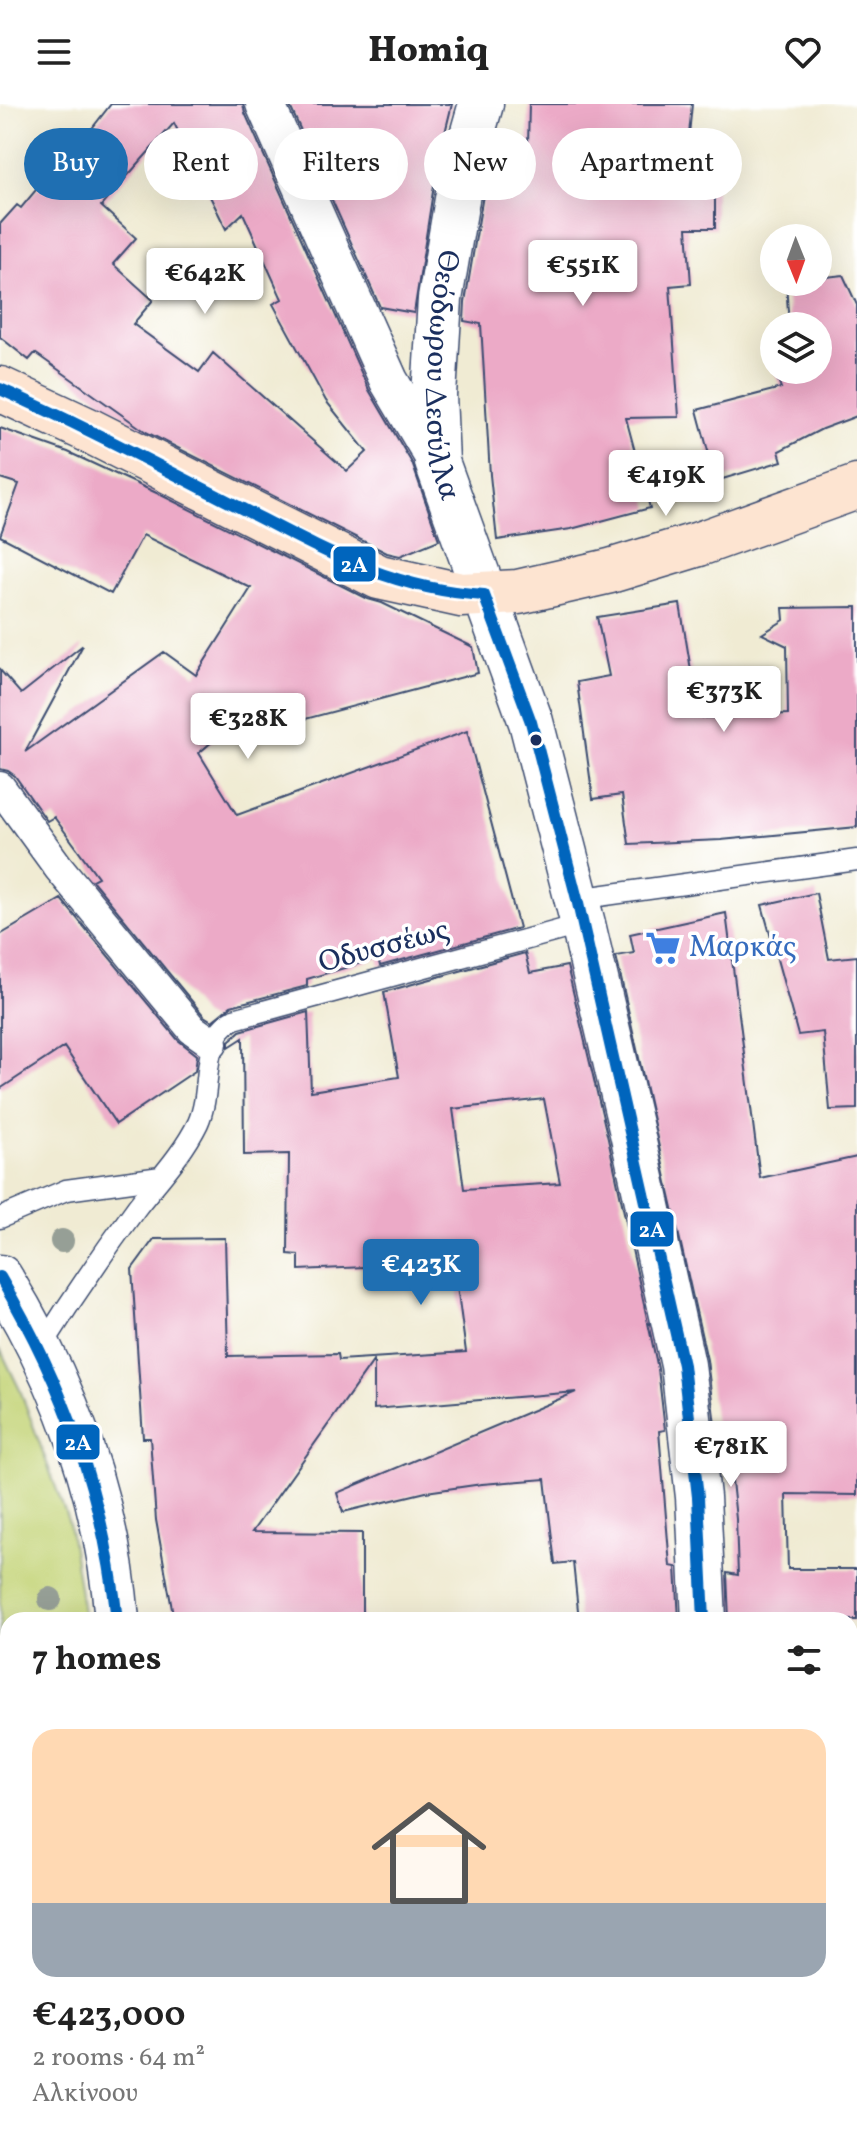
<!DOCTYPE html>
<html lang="en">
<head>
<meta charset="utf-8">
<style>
	:root { --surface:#fff; --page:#f6f6f6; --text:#222; --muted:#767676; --line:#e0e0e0; --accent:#1f6fb2 }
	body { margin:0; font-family:Vollkorn,serif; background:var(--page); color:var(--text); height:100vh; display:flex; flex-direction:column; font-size:30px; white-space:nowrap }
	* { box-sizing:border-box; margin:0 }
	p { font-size:26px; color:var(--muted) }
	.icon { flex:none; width:44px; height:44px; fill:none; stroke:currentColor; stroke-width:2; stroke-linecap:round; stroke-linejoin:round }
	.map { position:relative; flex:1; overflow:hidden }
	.side { position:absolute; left:0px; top:1508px; width:858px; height:536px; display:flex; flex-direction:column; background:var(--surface); border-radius:24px 24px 0 0; box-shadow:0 8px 32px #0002 }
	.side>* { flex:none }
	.top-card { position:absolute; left:24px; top:24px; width:810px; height:72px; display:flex; gap:16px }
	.needle { width:52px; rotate:179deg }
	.controls { position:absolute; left:760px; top:120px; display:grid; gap:16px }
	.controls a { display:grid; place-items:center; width:72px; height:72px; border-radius:50%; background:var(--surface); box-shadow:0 8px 32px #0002; font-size:40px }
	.price { position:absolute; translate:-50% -68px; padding:0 18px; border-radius:8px; background:#fff; color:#222; font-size:26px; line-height:52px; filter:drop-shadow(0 2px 4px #0008) }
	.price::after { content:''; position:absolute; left:50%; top:48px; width:24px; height:18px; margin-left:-12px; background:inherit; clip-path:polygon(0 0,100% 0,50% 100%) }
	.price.selected { background:var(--accent); color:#fff }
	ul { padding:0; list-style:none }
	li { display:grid; align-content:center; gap:16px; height:424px; padding:0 32px }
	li+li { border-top:2px solid var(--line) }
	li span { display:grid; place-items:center; height:248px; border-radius:24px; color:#555 }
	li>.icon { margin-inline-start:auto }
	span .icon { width:144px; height:144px; fill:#fffc; stroke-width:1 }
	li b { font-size:34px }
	h2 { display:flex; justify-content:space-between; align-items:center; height:96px; padding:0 32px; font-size:34px }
	.chip { padding:0 28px; border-radius:36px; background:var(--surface); box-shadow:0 8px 32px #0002; font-size:28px; line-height:72px }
	.chip.selected { background:var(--accent); color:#fff }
	header { display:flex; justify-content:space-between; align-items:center; height:104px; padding:0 32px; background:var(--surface); font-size:36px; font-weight:800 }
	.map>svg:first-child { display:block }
</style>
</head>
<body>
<header><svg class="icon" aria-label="menu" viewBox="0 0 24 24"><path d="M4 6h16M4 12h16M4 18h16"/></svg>Homiq<svg class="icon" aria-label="heart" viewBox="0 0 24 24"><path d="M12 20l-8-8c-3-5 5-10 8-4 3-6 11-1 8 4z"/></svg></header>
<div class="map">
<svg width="857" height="2044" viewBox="0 0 857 2044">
	<rect width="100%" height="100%" fill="#fff"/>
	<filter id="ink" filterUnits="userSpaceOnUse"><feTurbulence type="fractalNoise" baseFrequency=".0125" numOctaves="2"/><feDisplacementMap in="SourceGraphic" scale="16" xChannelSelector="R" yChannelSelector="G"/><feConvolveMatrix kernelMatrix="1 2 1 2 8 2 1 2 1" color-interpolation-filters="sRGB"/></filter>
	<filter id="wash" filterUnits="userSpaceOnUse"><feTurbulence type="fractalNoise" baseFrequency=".006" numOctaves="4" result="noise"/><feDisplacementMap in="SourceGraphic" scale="32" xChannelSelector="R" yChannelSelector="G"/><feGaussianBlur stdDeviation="1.8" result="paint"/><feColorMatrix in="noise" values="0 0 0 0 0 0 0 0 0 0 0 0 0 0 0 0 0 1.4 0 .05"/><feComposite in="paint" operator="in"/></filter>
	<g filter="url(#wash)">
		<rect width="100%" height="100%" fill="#f0ebd3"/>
		<path fill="#c2d375" stroke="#6e816a" stroke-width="2" d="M0 1245 20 1286 69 1419 84 1516H8V2036H119L120 2044H0Z"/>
		<g id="blocks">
			<path fill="#ecaac7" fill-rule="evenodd" d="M111 0H243L245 9 369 286 412 359 439 436 400 452 387 449 146 328 35 249 29 256 0 233V120L17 101 21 104 40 81 44 86ZM174 19 226 125 243 109 282 195 273 200 326 297 367 348 347 367 213 249 199 268 133 220 153 196 113 160 136 134 101 102Z
				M289 0H452L437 62 414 209 380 203Z
				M529 0H692L685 70 715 69V124H687L691 180 670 182 679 313 626 314 650 404 571 425 497 436 490 371 481 220 464 217 465 198 484 85H527Z
				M843 171 857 201V312L822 325 779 347 782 357 716 377 697 306 781 284 774 266H818V222H789L786 179 818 178V174Z
				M0 324 68 348 163 392 368 495 382 499 473 543 478 569 298 617 265 592 199 649 237 711 467 627 519 824 380 862 378 854 307 875V882L231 902 212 917 204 912 92 776 98 773 54 713 47 717 15 672 8 667 0 665V566L21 590 83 541 25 648 164 548 196 571 251 484 143 431 111 490 0 432 19 380 0 374Z
				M680 500 699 614 788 610 787 542 762 530 784 516 783 504 857 503V723L721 736 629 740 622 691 593 695 577 578 609 572 597 513Z
				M816 789 829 855 857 852V1005L830 1006 823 928 798 931 762 801Z
				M61 795 178 936 197 951 195 967 116 1020 64 943 0 985V831Z
				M726 809 760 1074 857 1053V1391L786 1390 788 1465H857V1516H729L727 1469 738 1471 736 1415 726 1320 715 1321 707 1256 616 852 634 849 630 830Z
				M525 849 530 869 567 862 608 1035 658 1265 665 1326 659 1327 670 1462 676 1463 679 1516H579L573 1458 555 1460 545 1375 482 1380 426 1388 343 1408 337 1389 576 1288 374 1305V1256L252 1428 362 1429V1516H174L156 1416 150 1334H143L132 1165 154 1135 225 1134 228 1252 338 1250 339 1256 466 1248 454 1159 299 1166V1151L288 1150 289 1050 244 1051 243 934 229 943V937L240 927 308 908 311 987 399 973 384 888ZM544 995 560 1079 464 1085 453 1005Z"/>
		</g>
	</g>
	<g filter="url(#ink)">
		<use href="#blocks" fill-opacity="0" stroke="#3b4b70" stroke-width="2"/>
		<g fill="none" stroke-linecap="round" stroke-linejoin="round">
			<g stroke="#3b4b70" stroke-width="23">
				<path id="service" d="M577 795 857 756
					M0 1114 66 1086 161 1073
					M41 1244C71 1196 103 1149 137 1103 158 1076 183 1050 198 1019 214 984 198 934 234 915L583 820"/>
			</g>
			<g stroke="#3b4b70" stroke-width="33">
				<path id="pedestrian" d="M0 683 59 764 192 925 212 939"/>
			</g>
			<g stroke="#3b4b70" stroke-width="41">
				<path id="minor" d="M265 0 389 277 437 358
					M850 1734 857 1735
					M850 1981 857 1980"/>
			</g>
			<g stroke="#3b4b70" stroke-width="47">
				<g id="tertiary">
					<path id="s1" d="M481 0 462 66 440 195 434 291 437 358 531 618 583 820 632 1029 683 1261 698 1393 704 1516"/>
					<path d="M0 1173C65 1278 107 1392 117 1516"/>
					<path d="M158 2036 159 2044"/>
					<path d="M720 2036V2044"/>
				</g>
			</g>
			<g stroke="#3b4b70" stroke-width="47">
				<path id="secondary" d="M0 285 88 326 379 473 461 491 518 488 610 467 699 440 857 383"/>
			</g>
			<use href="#service" stroke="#fff" stroke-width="20"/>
			<use href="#pedestrian" stroke="#fff" stroke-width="30"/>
			<use href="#minor" stroke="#fff" stroke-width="38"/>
			<use href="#tertiary" stroke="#fff" stroke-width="44"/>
			<use href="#secondary" stroke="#fde4d1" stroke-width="44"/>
			<g stroke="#fff" stroke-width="18">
				<path id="bus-1" d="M0 285C80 320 157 361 235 401 317 443 389 486 484 491L531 618 577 795 683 1261 698 1393 704 1516
					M0 1173C65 1284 103 1388 117 1516"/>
			</g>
			<use href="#bus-1" stroke="#0065bd" stroke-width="12"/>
		</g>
		<g fill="#969f96">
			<circle cx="62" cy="1137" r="12"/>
			<circle cx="50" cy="1495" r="12"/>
		</g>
	</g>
	<defs>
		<g id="supermarket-bare" transform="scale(2.76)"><path d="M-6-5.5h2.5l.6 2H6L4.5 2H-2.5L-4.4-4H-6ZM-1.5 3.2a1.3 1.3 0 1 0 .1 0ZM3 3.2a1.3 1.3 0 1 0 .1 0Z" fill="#3f7fe0" stroke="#fff" stroke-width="2.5" paint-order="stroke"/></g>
	</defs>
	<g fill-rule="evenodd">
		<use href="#supermarket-bare" x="663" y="844"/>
	</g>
	<circle fill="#1b2f5e" stroke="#fff" stroke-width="3" cx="536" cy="636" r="7"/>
	<g text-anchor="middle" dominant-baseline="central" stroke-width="7" stroke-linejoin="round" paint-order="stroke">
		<g font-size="30" fill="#1b2f5e" stroke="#fff">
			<text stroke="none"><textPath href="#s1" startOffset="276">Θεόδωρου Δεσύλλα</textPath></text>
			<text transform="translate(384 843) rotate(-15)">Οδυσσέως</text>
		</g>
		<g font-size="30" fill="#366cbe" stroke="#fff" text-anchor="start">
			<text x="689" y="844">Μαρκάς</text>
		</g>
	</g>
	<g stroke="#fff" stroke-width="3">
		<rect x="332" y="441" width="45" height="38" rx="8" fill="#0065bd"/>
		<rect x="629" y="1106" width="46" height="38" rx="8" fill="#0065bd"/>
		<rect x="55" y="1319" width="46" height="38" rx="8" fill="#0065bd"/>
	</g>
	<g font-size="22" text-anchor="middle" font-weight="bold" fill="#fff">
		<text x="354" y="468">2Α</text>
		<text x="652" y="1133">2Α</text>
		<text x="78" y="1346">2Α</text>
	</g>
</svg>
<div class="controls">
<a><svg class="needle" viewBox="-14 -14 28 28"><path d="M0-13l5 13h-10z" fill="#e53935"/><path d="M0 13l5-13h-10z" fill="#767676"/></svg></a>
<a><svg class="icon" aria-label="layers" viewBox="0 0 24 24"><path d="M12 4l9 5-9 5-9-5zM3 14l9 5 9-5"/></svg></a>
</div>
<b class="price" style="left:583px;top:204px">€551K</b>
<b class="price" style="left:205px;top:212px">€642K</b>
<b class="price" style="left:666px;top:414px">€419K</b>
<b class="price" style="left:724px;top:630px">€373K</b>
<b class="price" style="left:248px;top:657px">€328K</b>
<b class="price selected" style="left:421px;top:1203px">€423K</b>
<b class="price" style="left:731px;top:1385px">€781K</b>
<div class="top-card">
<a class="chip selected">Buy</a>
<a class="chip">Rent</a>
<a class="chip">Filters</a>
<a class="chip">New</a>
<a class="chip">Apartment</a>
</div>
<section class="side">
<h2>7 homes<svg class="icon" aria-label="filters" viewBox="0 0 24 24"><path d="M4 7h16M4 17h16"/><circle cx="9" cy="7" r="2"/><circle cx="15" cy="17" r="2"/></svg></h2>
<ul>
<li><span style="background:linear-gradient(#ffd9b3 70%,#9aa5b1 0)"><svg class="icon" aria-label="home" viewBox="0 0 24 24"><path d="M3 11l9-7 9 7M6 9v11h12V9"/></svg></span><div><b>€423,000</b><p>2 rooms · 64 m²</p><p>Αλκίνοου</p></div></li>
</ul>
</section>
</div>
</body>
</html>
